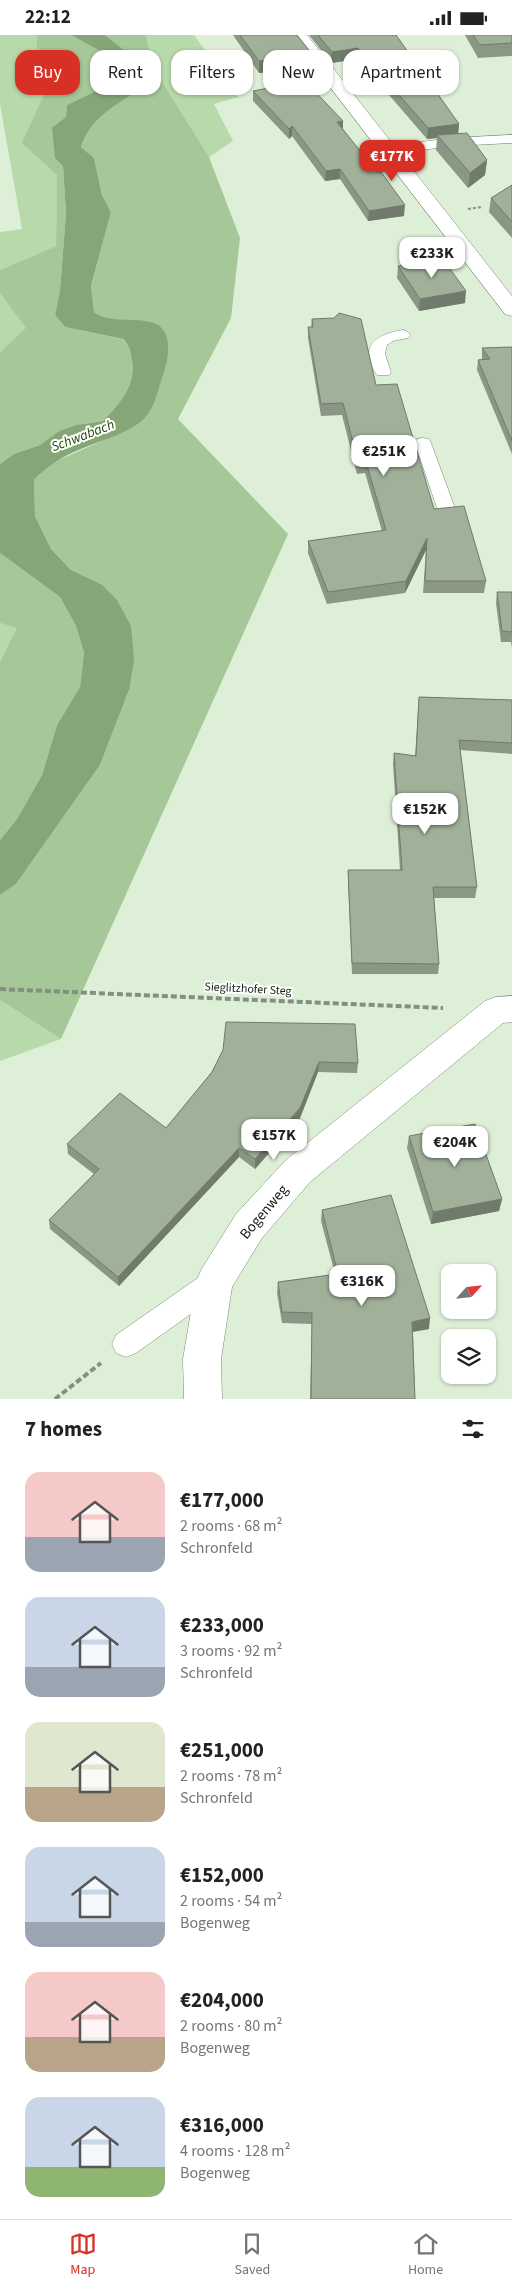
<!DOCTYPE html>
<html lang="en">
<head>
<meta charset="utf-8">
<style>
	:root { --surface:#fff; --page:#f2f2f2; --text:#222; --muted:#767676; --line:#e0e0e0; --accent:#d93025 }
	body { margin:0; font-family:"Source Sans 3",sans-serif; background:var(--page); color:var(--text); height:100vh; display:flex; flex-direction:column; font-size:19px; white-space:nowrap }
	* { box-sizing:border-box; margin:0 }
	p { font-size:16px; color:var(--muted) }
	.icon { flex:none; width:28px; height:28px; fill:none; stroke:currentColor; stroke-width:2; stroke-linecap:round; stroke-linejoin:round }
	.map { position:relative; height:1364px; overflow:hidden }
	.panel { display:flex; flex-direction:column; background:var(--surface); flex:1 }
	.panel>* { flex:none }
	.banner { position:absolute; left:15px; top:15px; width:482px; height:45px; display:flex; gap:10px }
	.needle { width:32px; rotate:63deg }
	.controls { position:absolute; left:441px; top:1229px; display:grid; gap:10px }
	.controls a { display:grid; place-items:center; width:55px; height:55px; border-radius:10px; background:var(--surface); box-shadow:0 1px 4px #0004; font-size:25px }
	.price { position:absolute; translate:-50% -42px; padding:0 11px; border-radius:10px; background:#fff; color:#222; font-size:16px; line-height:32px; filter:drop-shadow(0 1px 2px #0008) }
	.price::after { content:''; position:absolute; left:50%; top:30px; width:15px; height:11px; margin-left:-8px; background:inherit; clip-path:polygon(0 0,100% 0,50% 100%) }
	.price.on { background:var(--accent); color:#fff }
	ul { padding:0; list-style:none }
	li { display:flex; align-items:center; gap:15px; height:125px; padding:0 25px }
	li span { display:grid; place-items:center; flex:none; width:140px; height:100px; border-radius:15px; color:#555 }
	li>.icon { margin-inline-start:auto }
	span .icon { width:60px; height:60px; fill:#fffc; stroke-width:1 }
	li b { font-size:21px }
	h2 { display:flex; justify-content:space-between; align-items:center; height:60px; padding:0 25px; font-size:21px }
	.chip { padding:0 18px; border-radius:15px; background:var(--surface); box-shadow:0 1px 4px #0004; font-size:18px; line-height:45px }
	.chip.on { background:var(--accent); color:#fff }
	.status { display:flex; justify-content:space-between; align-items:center; height:35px; padding:0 25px; background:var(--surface); direction:ltr }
	.status svg { height:14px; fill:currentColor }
	.tab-bar { display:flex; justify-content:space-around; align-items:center; height:70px; border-top:1px solid var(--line); background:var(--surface); font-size:14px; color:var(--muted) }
	.tab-bar a { display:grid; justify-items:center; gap:2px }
	.tab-bar .on { color:var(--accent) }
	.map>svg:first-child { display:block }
</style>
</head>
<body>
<div class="status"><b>22:12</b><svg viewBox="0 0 49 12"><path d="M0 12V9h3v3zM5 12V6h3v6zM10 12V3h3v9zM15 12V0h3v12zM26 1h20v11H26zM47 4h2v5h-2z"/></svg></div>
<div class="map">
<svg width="512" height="1364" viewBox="0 0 512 1364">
	<rect width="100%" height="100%" fill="#deefd7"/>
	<path fill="#b8d9aa" d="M0 0H37L38 13 63 29 47 53 23 108 57 140 56 211 0 235V197L22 194 0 69Z
		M146 0H194L239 62 214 69 233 106 209 122 153 32Z
		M0 258 27 293 0 317Z
		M0 588 18 593 0 627Z
		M0 965 61 1004 0 1026Z"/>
	<path fill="#a6c797" d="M37 0H71L100 16 113 30 104 52 67 70 63 131 66 179 60 255 55 280 65 292 122 304C129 310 130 315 132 325 136 351 120 368 103 386L76 390 59 396 40 410 14 419 0 429V317L26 293 0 258V235L56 211 57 140 22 108 47 53 63 29 37 13Z
		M105 0H146L153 32 209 122 240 203 231 283 178 384 288 499 61 1004 0 965V860L16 849 100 730 129 655 101 549 71 535 51 514 35 481 34 445 47 432 61 424 129 394 147 381 166 330 140 286C124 286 107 287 94 277L91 251 111 177 102 160 94 123 81 112C90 84 113 72 136 57L133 22Z
		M0 518 60 562 76 591 84 618 80 652 57 690 42 740 17 784 0 805V627L17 593 0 588Z"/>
	<path fill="#86a678" d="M71 0H105L133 22 137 41 136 57C113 72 90 84 81 112L94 123 102 160 111 177 91 251 94 277C112 292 153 277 164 296 171 307 168 325 164 337 159 351 156 367 148 379 137 396 99 406 81 414 63 421 47 431 34 445L35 481 51 514 71 535 101 549 117 565 131 591 134 625 129 655 100 730 16 849 0 860V805L17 784 42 740 57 690 80 652 84 618 76 591 60 562 0 518V429L14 419 40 410 59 396 76 390 103 386C120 368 136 351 132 325 130 315 129 310 123 304L65 292 55 280 60 255 66 179 63 131 55 123 52 93 66 82 67 70 104 52 113 30 100 16Z"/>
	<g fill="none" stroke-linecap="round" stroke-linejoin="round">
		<g stroke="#7a8974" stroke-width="1">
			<path id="service" d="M512 100V108L453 111 388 119 381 115 388 111 453 103Z
				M403 295 408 297 411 300 408 303 393 306 387 310 385 319 391 337 389 340H377C358 312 375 299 403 295Z
				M423 403 429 404 431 408 456 476 453 480H441L438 476 415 408 417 404Z
				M214 1234 223 1238 227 1247 223 1256 136 1318 126 1322 116 1318 112 1309 116 1300 205 1238Z"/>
		</g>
		<g stroke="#7a8974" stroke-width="1">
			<path id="minor" d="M290 0H307L512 261V281L505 279Z
				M512 961V987L503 988 310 1147 262 1203 232 1252 221 1324 222 1364H184L183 1324 196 1247 201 1235 236 1179 286 1125 485 966 496 962Z"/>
		</g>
		<path stroke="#84907f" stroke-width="2" stroke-dasharray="3 2" stroke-linecap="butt" d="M468 174 482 172"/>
		<path stroke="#84907f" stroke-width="4" stroke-dasharray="6 3" stroke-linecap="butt" d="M0 954 443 973
			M55 1364 101 1328"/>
		<use href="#service" fill="#fff" fill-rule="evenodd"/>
		<use href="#minor" fill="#fff" fill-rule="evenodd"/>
	</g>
	<path fill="#8a9784" d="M233 0H297L312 19 311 31 259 38Z
		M309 0H396L459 89 458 98 487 125 485 140 468 153 436 115 437 103 427 104 358 24 331 28Z
		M465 0H512V21L478 23Z
		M253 56 343 94 404 181 368 186 340 144 325 146 292 101 289 104 253 66Z
		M512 150V203L489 177 491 163Z
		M398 231 465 268 419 276 397 243Z
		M312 284 376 350 434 474 486 546 484 558H423L426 515 405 558 327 569 308 518V506L382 496 365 438 357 439 342 380 321 381 308 303V292H311Z
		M512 312V419L477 335 478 325 482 324V313Z
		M497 557H512V613L511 607H501L496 568Z
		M419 662 512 665V719L460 715 477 852 475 863H434L439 929 438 939H352L348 846V835H400L393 729 394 718 415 721Z
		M223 1015 358 1028 357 1038 318 1037 300 1083 255 1134 239 1122 119 1251 50 1194 49 1185 94 1139 68 1119 67 1109 166 1093 212 1037Z
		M409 1101 502 1164 499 1176 431 1189 407 1113Z
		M322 1175 429 1294 413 1297 415 1364H310L312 1289 282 1288 277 1258 278 1247 335 1239 321 1186Z"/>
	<path fill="#707b6b" d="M358 13V24L331 28 332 17Z
		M312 19 311 31 259 38V26Z
		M343 86V96L337 87Z
		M459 89 458 101 437 100V103L427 104 428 93Z
		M292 91V101L289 104V94Z
		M487 125 485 140 468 153 470 138Z
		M340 134V144L325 146 326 136Z
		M405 170 404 181 368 186 369 176Z
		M466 256 465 268 419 276 420 264Z
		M427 503 426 515 405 558 406 546Z
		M319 1027 318 1037 300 1083 255 1134V1124Z
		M239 1113V1122L119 1251 118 1242Z
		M502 1164 499 1176 431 1189 433 1177Z
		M430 1283 429 1294 411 1297 412 1287Z"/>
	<path fill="#a0b099" stroke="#707b6b" d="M240 0H297L312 19 259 26Z
		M318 0H396L459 89 428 93 358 13 332 17Z
		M473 0H512V8L480 10Z
		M305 46 343 86 337 87 377 137H381L405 170 369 176 340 134 326 136 292 91 289 94 253 56Z
		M467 98 487 125 470 138 437 100Z
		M512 150V187L491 163Z
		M443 224 466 256 420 264 398 231Z
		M339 278 361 284 376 350 397 349 434 474 464 471 486 546H425L427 503 406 546 328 557 308 506 386 495 366 427H358L343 368 321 369 308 292H313L312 284 334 283Z
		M512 312V406L478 325 490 324 482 313Z
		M497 557H512V597L502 596Z
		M419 662 512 665V708L459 705 477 852H433L439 929 352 928 348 835H402L394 718 416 721Z
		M226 987 355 989 358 1028 319 1027 300 1073 255 1124 239 1113 118 1242 49 1185 99 1134 67 1109 120 1058 166 1093 212 1037 223 1015Z
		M475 1089 502 1164 433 1177 409 1101Z
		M391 1160 430 1283 412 1287 415 1364H311L312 1278 282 1277 278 1247 338 1239 322 1175Z"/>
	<g text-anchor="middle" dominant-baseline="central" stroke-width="4" stroke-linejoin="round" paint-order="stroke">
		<g font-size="12" fill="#171d15" stroke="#fff">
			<text transform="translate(248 954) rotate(3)">Sieglitzhofer Steg</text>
		</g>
		<g font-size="14" font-style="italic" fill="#1d4600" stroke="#fff">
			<text transform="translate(83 401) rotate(-21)">Schwabach</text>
		</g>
		<g font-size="15" fill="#171d15" stroke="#fff">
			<text transform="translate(264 1177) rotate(-50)">Bogenweg</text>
		</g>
	</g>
</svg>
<div class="controls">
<a><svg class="needle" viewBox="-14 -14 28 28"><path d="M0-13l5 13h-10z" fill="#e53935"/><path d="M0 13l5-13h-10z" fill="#767676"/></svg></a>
<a><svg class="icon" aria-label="layers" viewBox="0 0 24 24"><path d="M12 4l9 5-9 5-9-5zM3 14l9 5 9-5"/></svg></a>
</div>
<b class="price on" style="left:392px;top:147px">€177K</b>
<b class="price" style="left:432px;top:244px">€233K</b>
<b class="price" style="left:384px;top:442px">€251K</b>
<b class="price" style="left:425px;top:800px">€152K</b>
<b class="price" style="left:274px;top:1126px">€157K</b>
<b class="price" style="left:455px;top:1133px">€204K</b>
<b class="price" style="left:362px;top:1272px">€316K</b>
<div class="banner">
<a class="chip on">Buy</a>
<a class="chip">Rent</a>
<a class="chip">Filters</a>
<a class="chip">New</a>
<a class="chip">Apartment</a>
</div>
</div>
<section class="panel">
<h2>7 homes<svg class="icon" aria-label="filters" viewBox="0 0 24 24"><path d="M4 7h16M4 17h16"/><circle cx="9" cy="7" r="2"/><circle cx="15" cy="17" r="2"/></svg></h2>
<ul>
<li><span style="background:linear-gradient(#f6c9c9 65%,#9aa5b1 0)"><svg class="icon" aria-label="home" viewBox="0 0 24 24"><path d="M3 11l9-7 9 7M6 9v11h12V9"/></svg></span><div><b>€177,000</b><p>2 rooms · 68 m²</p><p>Schronfeld</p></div></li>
<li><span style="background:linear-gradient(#c9d6e8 70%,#9aa5b1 0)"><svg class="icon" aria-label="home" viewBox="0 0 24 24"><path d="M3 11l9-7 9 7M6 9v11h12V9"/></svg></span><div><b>€233,000</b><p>3 rooms · 92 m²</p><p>Schronfeld</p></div></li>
<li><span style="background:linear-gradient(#dfe7d0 65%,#b9a48a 0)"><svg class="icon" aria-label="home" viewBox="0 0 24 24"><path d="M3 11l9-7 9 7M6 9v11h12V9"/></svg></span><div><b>€251,000</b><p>2 rooms · 78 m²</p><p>Schronfeld</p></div></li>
<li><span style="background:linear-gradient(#c9d6e8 75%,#9aa5b1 0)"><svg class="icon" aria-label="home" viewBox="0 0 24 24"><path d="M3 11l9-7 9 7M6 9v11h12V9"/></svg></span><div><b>€152,000</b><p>2 rooms · 54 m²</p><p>Bogenweg</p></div></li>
<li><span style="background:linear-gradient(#f6c9c9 65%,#b9a48a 0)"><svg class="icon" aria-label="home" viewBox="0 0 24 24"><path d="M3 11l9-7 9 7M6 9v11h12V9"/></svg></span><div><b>€204,000</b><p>2 rooms · 80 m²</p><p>Bogenweg</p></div></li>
<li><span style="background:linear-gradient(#c9d6e8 70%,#8fb573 0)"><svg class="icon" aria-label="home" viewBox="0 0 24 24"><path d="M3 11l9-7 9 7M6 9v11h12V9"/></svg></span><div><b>€316,000</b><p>4 rooms · 128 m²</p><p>Bogenweg</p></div></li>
</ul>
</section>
<nav class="tab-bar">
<a class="on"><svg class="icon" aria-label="map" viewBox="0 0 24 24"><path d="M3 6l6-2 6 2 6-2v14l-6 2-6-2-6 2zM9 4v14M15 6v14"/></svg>Map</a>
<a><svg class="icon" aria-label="saved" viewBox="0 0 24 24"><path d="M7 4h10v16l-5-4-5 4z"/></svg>Saved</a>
<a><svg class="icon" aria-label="home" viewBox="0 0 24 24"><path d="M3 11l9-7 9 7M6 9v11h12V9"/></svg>Home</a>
</nav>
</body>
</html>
